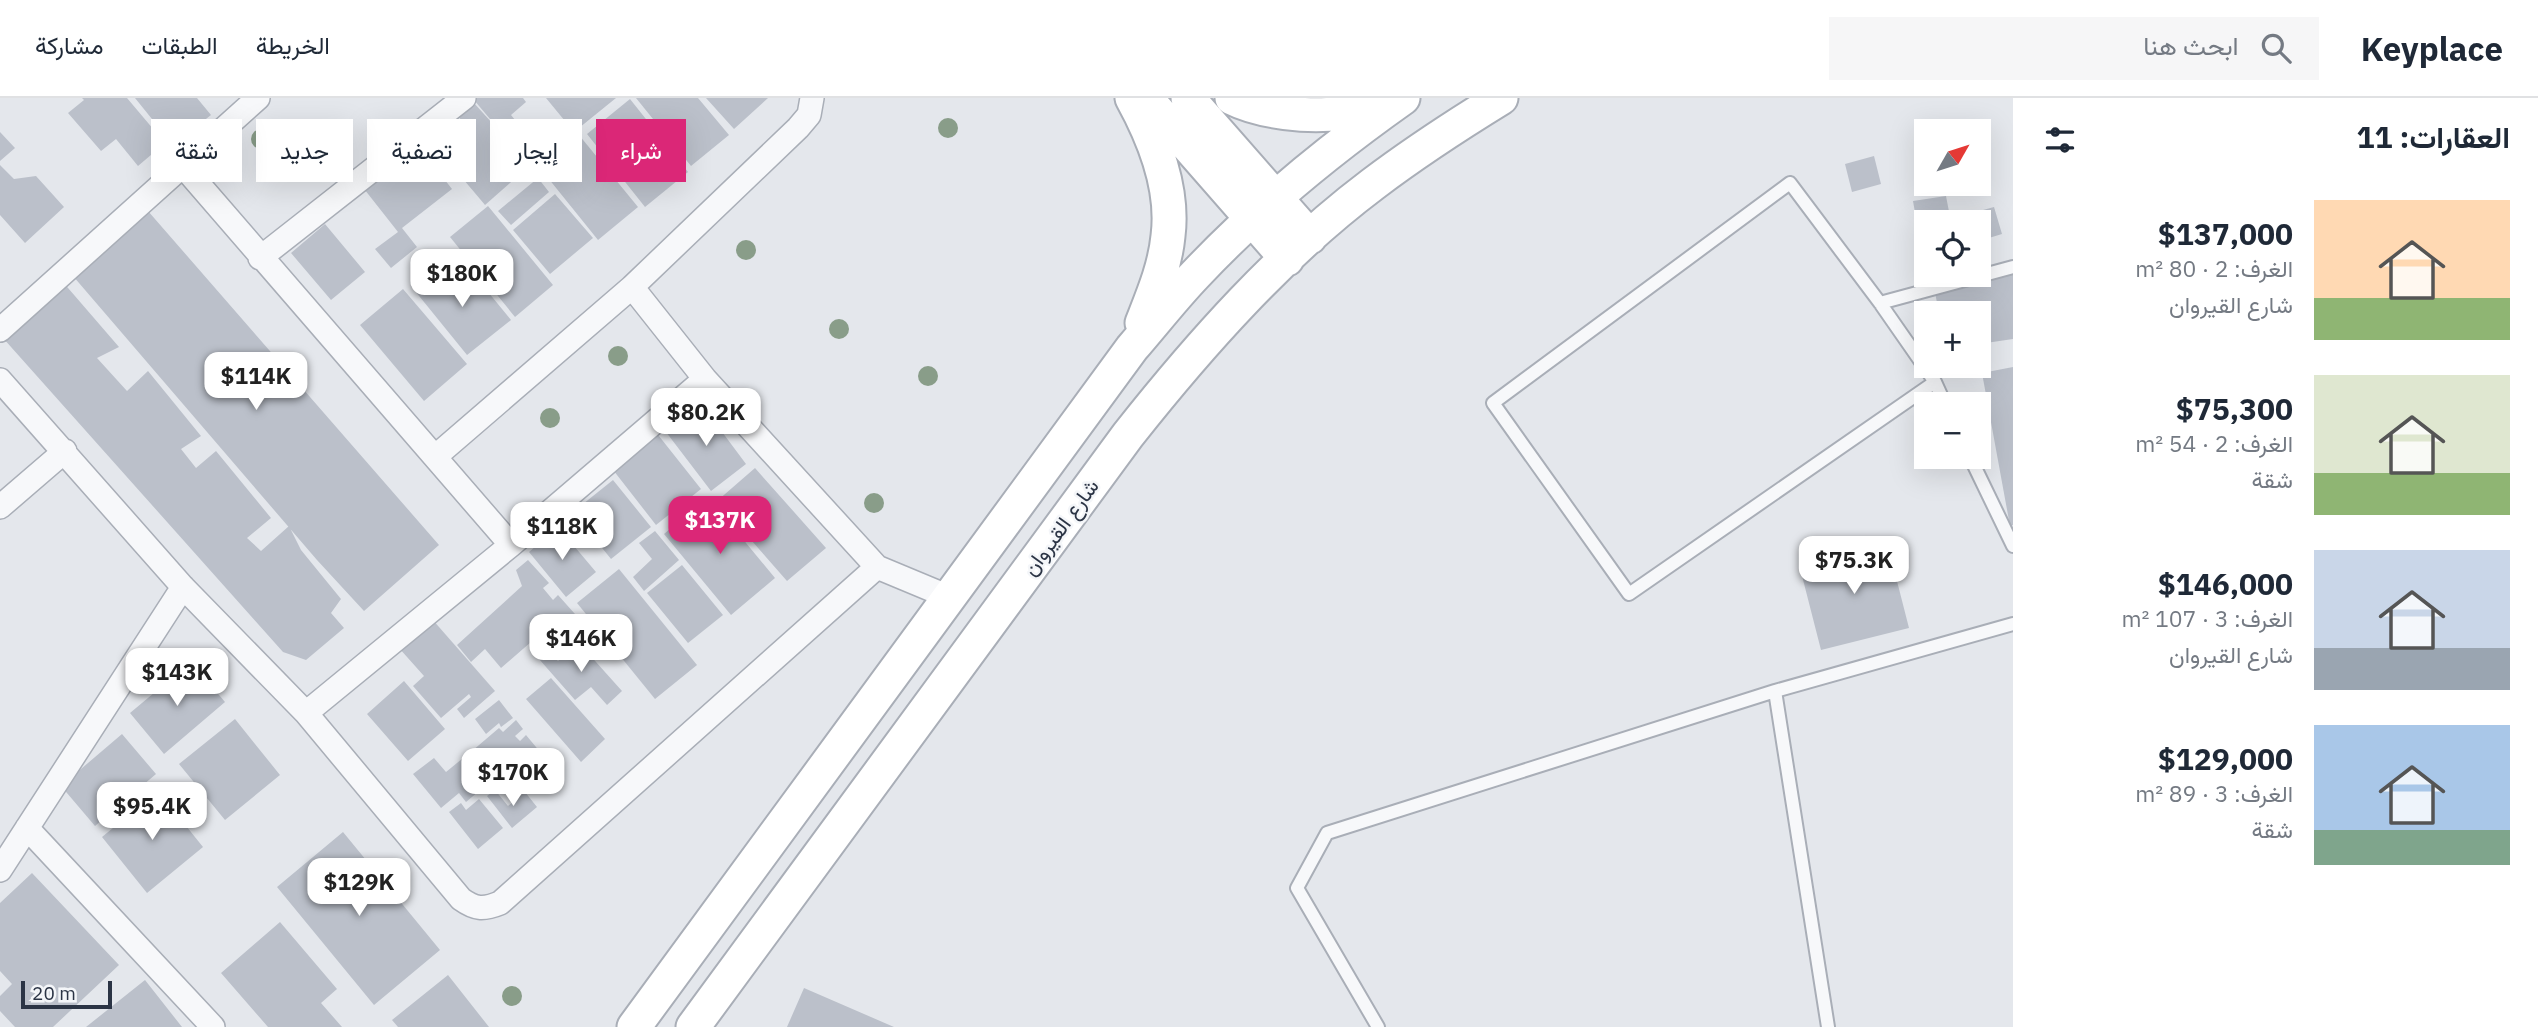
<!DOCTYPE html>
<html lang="ar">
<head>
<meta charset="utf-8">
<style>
	:root { --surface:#fff; --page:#f6f6f7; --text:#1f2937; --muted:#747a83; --line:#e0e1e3; --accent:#db2777 }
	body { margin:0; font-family:"IBM Plex Sans",Vazirmatn,sans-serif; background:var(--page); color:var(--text); direction:rtl; height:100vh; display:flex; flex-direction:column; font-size:26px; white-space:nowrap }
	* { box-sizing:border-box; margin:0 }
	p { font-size:23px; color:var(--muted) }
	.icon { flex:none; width:38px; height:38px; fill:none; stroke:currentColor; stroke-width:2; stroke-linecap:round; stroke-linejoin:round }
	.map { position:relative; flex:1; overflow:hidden; direction:ltr }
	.details { display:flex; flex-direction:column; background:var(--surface); width:525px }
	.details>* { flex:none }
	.guide { position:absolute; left:21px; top:21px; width:665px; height:63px; direction:rtl; display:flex; gap:14px }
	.needle { width:46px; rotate:51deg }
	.buttons { position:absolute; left:1914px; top:21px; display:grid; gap:14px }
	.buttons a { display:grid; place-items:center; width:77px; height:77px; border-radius:0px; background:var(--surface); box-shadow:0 7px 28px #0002; font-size:35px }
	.scale { position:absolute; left:21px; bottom:18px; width:91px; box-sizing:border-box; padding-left:7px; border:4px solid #2b3445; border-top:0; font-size:19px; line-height:24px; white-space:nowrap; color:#2b3445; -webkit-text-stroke:5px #f4f6f9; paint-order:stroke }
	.price { position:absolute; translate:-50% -60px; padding:0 16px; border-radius:14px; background:#fff; color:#222; font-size:23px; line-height:46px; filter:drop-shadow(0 2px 4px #0008) }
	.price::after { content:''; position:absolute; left:50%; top:42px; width:21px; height:16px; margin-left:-10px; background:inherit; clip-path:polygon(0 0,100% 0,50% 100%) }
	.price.active { background:var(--accent); color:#fff }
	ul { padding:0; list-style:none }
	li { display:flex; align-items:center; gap:21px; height:175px; padding:0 28px }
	li span { display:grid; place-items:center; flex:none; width:196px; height:140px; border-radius:0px; color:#555 }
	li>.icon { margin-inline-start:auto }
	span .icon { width:84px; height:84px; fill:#fffc; stroke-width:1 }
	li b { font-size:30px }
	h2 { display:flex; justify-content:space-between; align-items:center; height:84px; padding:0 28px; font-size:30px }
	.tag { padding:0 24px; border-radius:0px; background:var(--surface); box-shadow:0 7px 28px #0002; font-size:24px; line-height:63px }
	.tag.active { background:var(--accent); color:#fff }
	header { display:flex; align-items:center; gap:42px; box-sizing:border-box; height:98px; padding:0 35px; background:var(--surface); border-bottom:2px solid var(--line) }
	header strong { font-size:33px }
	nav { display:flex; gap:38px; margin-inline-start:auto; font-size:24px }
	.search { width:490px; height:63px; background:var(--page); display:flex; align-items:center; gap:18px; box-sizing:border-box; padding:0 24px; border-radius:0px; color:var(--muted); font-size:26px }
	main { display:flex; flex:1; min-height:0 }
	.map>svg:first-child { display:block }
</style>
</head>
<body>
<header>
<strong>Keyplace</strong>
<div class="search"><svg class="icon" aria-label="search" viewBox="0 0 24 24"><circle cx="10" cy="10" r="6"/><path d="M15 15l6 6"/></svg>ابحث هنا</div>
<nav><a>الخريطة</a><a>الطبقات</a><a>مشاركة</a></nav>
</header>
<main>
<section class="details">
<h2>العقارات: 11<svg class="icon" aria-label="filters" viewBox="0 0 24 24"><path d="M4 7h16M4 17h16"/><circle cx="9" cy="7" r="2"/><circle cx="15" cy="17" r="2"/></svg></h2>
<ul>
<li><span style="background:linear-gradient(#ffd9b3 70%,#8fb573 0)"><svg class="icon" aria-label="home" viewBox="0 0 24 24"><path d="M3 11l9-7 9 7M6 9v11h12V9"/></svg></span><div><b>$137,000</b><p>الغرف: 2 · 80 m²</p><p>شارع القيروان</p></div></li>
<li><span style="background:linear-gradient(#dfe7d0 70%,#8fb573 0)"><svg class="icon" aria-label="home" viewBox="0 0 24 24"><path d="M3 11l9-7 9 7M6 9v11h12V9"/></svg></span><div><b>$75,300</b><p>الغرف: 2 · 54 m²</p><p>شقة</p></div></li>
<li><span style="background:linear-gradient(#c9d6e8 70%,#9aa5b1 0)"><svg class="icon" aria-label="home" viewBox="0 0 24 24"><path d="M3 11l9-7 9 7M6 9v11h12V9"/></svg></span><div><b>$146,000</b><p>الغرف: 3 · 107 m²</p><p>شارع القيروان</p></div></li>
<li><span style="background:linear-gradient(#a9c7e8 75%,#7fa58c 0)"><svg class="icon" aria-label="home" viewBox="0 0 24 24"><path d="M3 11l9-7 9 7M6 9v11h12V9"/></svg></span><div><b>$129,000</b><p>الغرف: 3 · 89 m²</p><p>شقة</p></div></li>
</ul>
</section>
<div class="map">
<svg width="2013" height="929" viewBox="0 0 2013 929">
	<rect width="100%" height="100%" fill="#e4e7ec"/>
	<path fill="#bbc0ca" d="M82 0H127L165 45 138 68 116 41 101 53 68 15 84 2Z
		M135 0H197L211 17 173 47Z
		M476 0H523L526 4 511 17 543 56 485 107 442 56 470 33 458 18 474 5 512 47 474 2Z
		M546 0H616L574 34Z
		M636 0H698L729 37 691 68Z
		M706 0H768L734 31Z
		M630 1 688 74 645 109 587 36Z
		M0 34 15 50 0 63Z
		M579 37 638 109 598 142 540 70Z
		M415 44 452 91 402 130 417 149 391 170 375 151 398 134 361 87Z
		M1874 58 1881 86 1852 94 1845 66Z
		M0 67 14 81 36 78 64 109 25 145 0 117Z
		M538 80 549 94 511 127 498 113Z
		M555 96 593 140 550 176 513 132Z
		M1946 98 1951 124H1927V155H1922L1913 103Z
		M488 108 553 187 515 219 450 139Z
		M1994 109 2002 136 1979 143V124H1967L1965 117Z
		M148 113 439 447 364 513 317 462 73 178Z
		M325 126 365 174 331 202 291 155Z
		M435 168 456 194 475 178 511 222 467 257 411 188Z
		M2013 171V241L1979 246V215H1939L1933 184Z
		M62 183 119 249 97 260 127 293 148 273 201 338 181 351 196 370 216 353 271 420 247 440 261 453 289 428 301 452 341 501 331 515 344 530 306 562 283 554 3 240Z
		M403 191 467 266 424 303 360 227Z
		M2013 269V427L2010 428 1982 275Z
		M702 307 746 366 711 393 666 334Z
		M655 333 701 391 656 427 610 368Z
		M755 370 826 450 787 483 717 403Z
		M613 382 651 429 611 461 573 414Z
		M708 399 775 480 731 517 664 436Z
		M558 429 596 474 566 499 529 454Z
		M655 433 679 462 644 493 633 479 652 461 639 445Z
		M1887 444 1909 530 1821 552 1799 466Z
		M528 462 549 485 543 490 553 502 558 497 583 525 567 539 559 528 533 549 531 544 501 570 485 551 471 564 457 547 522 488 516 472Z
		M682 467 723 517 688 545 647 495Z
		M619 471 697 567 655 601 577 505Z
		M432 521 495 593 464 620 457 611 471 599 469 596 441 620 413 588 424 578 399 550Z
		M579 545 622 593 607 607 591 589 575 602 539 561 548 553 558 563Z
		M191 564 225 604 164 656 130 615Z
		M551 580 605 641 581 664 526 601Z
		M404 583 445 631 408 663 367 616Z
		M499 602 513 620 501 629 499 625 486 636 475 621Z
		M235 621 280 677 225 722 179 666Z
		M516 622 523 631 515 638 520 643 526 637 556 673 529 696 505 668 493 678 472 653 499 630 503 634Z
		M122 636 156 676 95 728 61 688Z
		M468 656 491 683 466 704 459 695 441 710 413 676 434 660 446 674Z
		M495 692 508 708 525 694 537 709 512 730 487 698Z
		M158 693 203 749 147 795 102 739Z
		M479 701 503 730 478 751 449 714 461 705 466 712Z
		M343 734 440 852 374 907 277 789Z
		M32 775 119 867 53 929H15L0 913V898L12 886 0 873V805Z
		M280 824 337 891 321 905 342 929H268L221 875Z
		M448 877 489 929H398L392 922Z
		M145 882 182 929H86Z
		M804 890 894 929H787Z"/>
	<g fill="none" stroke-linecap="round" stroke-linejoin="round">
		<g stroke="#a9aeb7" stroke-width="16">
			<path id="lane" d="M1880 205 2013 169
				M1935 284 1629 496 1493 305 1790 85 1880 205 1935 284 1945 306
				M1970 359 2013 448
				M1775 593 1828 929
				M1378 929 1297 790 1327 735 1775 593 2013 526"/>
		</g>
		<g stroke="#a9aeb7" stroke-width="26">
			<path id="street" d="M183 68 511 447
				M260 160 464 0
				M632 189 705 281 877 469 949 499
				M0 232 258 0
				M0 282 183 489 306 615 461 801C475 811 483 812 500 805L877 469
				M436 358 632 189 798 30 809 17 812 0
				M0 409 65 353
				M306 615 511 447 705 281
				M27 730 213 929
				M0 772 183 489"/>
		</g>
		<g stroke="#a9aeb7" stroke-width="37">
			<path id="secondary" d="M1132 0C1154 40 1174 91 1168 138 1165 169 1153 197 1142 225
				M1146 0 1287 161
				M1188 0 1310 139
				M1232 0C1260 14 1309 20 1341 15 1355 13 1370 8 1384 4
				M634 929 1132 250C1153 226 1173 200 1195 177 1258 110 1328 53 1403 0
				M693 929 1128 337C1200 246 1280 156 1373 86 1414 55 1457 27 1501 0"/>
		</g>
		<use href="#lane" stroke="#f7f8fa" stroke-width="12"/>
		<use href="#street" stroke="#f7f8fa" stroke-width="23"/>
		<use href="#secondary" stroke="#fff" stroke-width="33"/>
	</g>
	<g fill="#899d89">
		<circle cx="948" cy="30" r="10"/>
		<circle cx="261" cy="41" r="10"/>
		<circle cx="746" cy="152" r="10"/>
		<circle cx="839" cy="231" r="10"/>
		<circle cx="618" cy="258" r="10"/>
		<circle cx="928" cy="278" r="10"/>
		<circle cx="550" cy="320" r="10"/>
		<circle cx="874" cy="405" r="10"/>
		<circle cx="512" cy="898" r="10"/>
	</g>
	<g text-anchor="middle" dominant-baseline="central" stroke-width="5" stroke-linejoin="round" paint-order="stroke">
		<g font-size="21" fill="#2b3445" stroke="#f4f6f9">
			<text transform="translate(1060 429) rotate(-54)">شارع القيروان</text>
		</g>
	</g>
</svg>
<div class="buttons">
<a><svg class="needle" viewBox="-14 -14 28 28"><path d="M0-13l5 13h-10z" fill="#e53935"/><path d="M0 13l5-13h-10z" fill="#747a83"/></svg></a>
<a><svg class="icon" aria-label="locate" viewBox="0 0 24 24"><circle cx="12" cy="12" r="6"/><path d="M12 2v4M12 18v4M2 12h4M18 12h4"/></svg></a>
<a>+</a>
<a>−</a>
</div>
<div class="scale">20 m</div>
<b class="price" style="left:462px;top:211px">$180K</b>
<b class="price" style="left:256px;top:314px">$114K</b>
<b class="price" style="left:706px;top:350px">$80.2K</b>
<b class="price active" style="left:720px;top:458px">$137K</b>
<b class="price" style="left:562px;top:464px">$118K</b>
<b class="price" style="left:1854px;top:498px">$75.3K</b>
<b class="price" style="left:581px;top:576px">$146K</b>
<b class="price" style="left:177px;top:610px">$143K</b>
<b class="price" style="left:513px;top:710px">$170K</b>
<b class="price" style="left:152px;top:744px">$95.4K</b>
<b class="price" style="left:359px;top:820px">$129K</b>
<div class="guide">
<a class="tag active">شراء</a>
<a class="tag">إيجار</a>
<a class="tag">تصفية</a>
<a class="tag">جديد</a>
<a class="tag">شقة</a>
</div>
</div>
</main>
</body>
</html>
